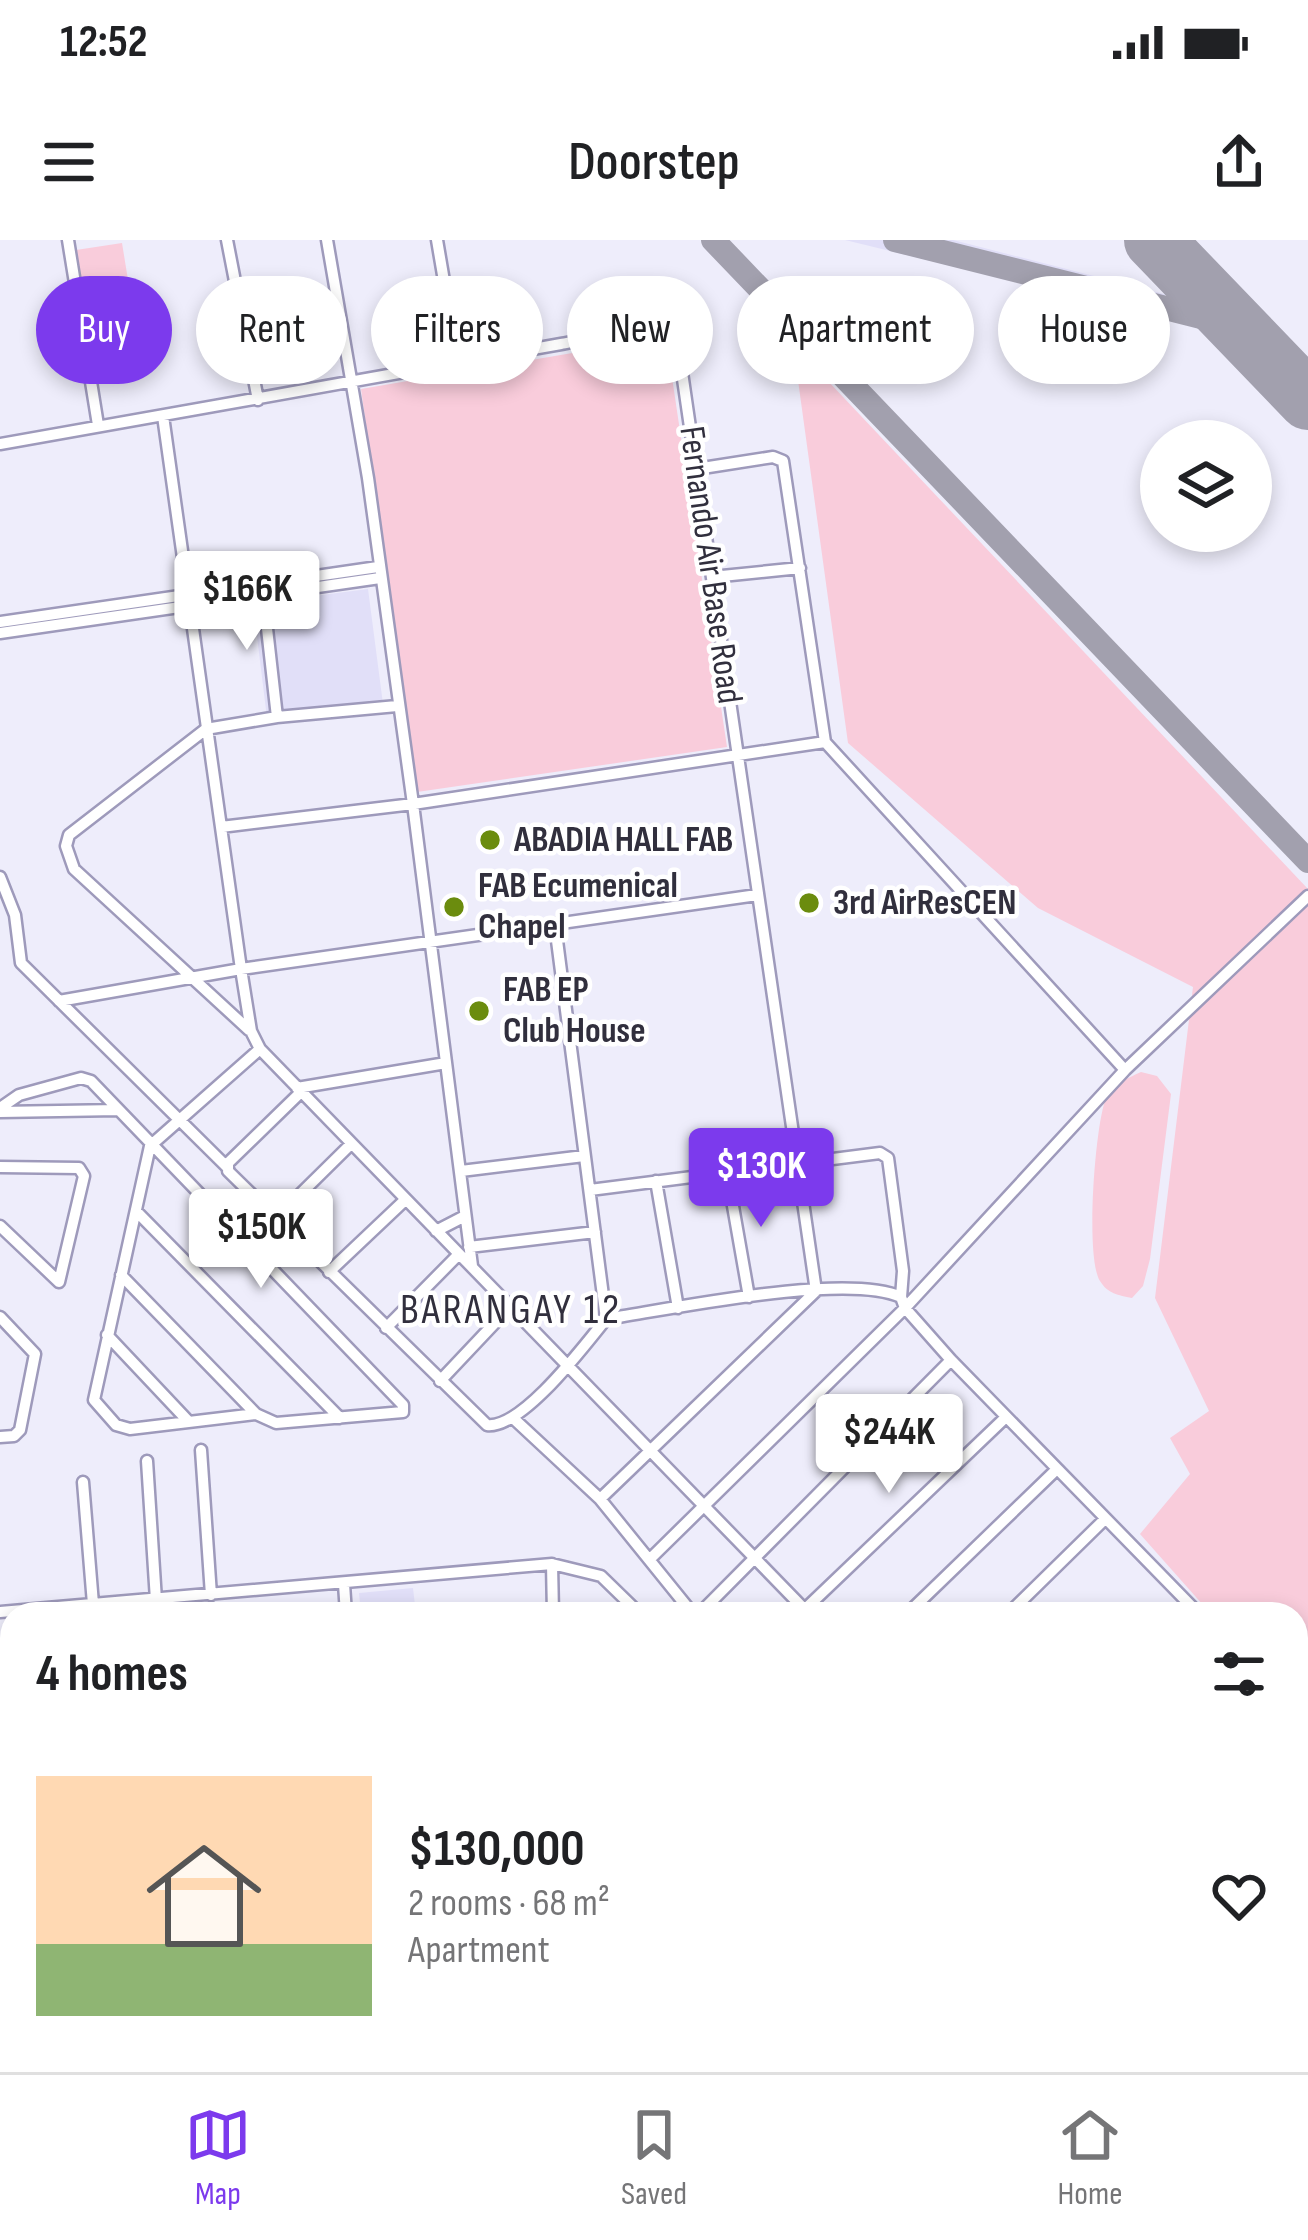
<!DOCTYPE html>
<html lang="en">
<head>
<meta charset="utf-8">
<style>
	:root { --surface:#fff; --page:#f2f2f2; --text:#202124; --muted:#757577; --line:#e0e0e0; --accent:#7c3aed }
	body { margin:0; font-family:"Sofia Sans Condensed",sans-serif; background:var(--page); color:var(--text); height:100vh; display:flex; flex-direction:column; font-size:45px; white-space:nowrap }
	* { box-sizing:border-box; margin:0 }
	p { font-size:39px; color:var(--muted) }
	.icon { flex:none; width:66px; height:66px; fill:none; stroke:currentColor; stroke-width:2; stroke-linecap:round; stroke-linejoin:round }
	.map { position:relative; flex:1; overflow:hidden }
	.panel { position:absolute; left:0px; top:1362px; width:1308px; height:471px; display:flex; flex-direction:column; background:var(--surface); border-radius:36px 36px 0 0; box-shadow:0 6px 18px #0003 }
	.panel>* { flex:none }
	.banner { position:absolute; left:36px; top:36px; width:1236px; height:108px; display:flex; gap:24px }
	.tools { position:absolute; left:1140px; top:180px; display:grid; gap:24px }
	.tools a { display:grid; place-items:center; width:132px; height:132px; border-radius:50%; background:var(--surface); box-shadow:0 6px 18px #0003; font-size:60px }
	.price { position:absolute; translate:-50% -102px; padding:0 27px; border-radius:12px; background:#fff; color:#222; font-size:39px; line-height:78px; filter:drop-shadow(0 3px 6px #0008) }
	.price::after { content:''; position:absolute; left:50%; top:72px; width:36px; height:27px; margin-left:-18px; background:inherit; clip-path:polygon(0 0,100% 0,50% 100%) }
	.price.active { background:var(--accent); color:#fff }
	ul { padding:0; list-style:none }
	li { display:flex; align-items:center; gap:36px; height:300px; padding:0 36px }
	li+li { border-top:3px solid var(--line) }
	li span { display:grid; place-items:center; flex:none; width:336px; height:240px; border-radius:0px; color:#555 }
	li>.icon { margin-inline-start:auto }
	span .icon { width:144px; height:144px; fill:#fffc; stroke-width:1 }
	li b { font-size:51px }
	h2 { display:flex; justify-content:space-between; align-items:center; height:144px; padding:0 36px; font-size:51px }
	.pill { padding:0 42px; border-radius:54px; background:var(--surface); box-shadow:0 6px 18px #0003; font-size:42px; line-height:108px }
	.pill.active { background:var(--accent); color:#fff }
	.status { display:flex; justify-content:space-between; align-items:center; height:84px; padding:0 60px; background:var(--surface); direction:ltr }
	.status svg { height:33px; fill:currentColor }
	header { display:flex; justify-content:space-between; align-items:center; height:156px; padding:0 36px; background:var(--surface); font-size:54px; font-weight:600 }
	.dock { display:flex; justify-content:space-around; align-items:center; height:168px; border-top:3px solid var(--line); background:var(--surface); font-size:33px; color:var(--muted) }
	.dock a { display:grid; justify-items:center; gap:6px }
	.dock .active { color:var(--accent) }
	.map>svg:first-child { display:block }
</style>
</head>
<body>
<div class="status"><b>12:52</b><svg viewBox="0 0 49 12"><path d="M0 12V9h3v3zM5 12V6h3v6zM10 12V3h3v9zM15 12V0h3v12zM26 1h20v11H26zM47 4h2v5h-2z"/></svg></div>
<header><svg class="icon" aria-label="menu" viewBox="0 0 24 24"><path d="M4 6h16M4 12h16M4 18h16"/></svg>Doorstep<svg class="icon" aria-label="share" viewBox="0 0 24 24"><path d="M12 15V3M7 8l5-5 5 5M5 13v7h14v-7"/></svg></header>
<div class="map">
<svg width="1308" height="1832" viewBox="0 0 1308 1832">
	<rect width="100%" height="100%" fill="#eeedfb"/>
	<path fill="#e1dff8" d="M845 0H953L1164 54 1194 85Z
		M368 349 383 464 267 478 253 364Z
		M413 1348 416 1374H361L359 1353Z"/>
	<path fill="#f9ccdb" d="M122 3 129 46 83 53 76 10Z
		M666 97 727 507 417 552 361 149Z
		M793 104 1308 649V1458L1296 1457V1374H1211L1140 1294 1190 1234 1170 1198 1209 1171 1155 1058 1193 747 1038 668 848 503Z
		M1141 832 1157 836 1171 854 1150 1019 1143 1046 1132 1058C1118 1055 1108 1054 1100 1041 1085 1018 1095 889 1105 861 1111 845 1126 839 1141 832Z"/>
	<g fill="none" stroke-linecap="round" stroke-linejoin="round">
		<path stroke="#a2a0ae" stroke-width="24" d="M713 0 1308 621
			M895 0 1237 86"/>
		<path stroke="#a2a0ae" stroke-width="60" d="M1154 0 1308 160"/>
		<g stroke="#9e9abb" stroke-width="15">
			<path id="minor" d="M68 0 98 185
				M227 0 258 160
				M327 0 368 238 413 564 825 502
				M437 0 458 123
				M163 176 241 729 251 791 260 809 809 1374
				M0 204C187 170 374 139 561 104 586 99 660 81 677 98L816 1051 600 1259
				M696 229 773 217 783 221 825 502 1125 830
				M712 337 800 328
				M263 353 277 477
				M0 382 378 327
				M0 393 380 338
				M221 587 413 564 472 1026
				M0 637 15 675 21 723 227 927
				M59 761 241 729 757 655
				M249 790 74 629 66 606 69 595 206 489 277 477 397 466
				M297 848 446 823
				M301 852 228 923V931L487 1185C522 1189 584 1106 606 1079L555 685
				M0 868 19 855 81 838 91 841 403 1165V1172L276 1183 256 1174 121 1035
				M0 872 118 870
				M150 906 94 1160 116 1185 130 1189 256 1174
				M150 906 260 809
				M0 927 79 928 84 936 59 1042 0 986
				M461 931 584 916
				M727 932 749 1057
				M656 941 678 1068
				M590 950 880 913 888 918 903 1031 901 1057
				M136 971 340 1178
				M276 978 351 904
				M436 991 465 976
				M469 1007 595 992
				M329 1032 404 961
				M0 1077 35 1114 20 1190 14 1196 0 1197
				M606 1079C671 1069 846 1032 901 1057L905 1068 951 1120 1199 1374
				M386 1088 459 1014
				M107 1095 189 1182
				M440 1141 508 1069
				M513 1178 600 1259 693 1374
				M201 1210 211 1355
				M147 1221 156 1360
				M83 1242 93 1364
				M651 1318 905 1068 1125 830 1308 656
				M552 1324 553 1374
				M344 1344 346 1374
				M0 1372 552 1324 601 1336 640 1374
				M802 1372 1006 1177
				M699 1374 951 1120
				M907 1374 1057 1229
				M1008 1374 1105 1279
				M1296 1463H1308
				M1296 1549 1308 1546
				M1296 1686 1308 1740
				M0 1716 12 1715
				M0 1781 12 1780
				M1296 1802 1308 1801
				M82 1821 83 1832
				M127 1821 128 1832
				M237 1821 238 1832
				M787 1821 788 1832
				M846 1821 847 1832
				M906 1821 907 1832
				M1108 1821 1109 1832
				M1205 1821V1832
				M1252 1821 1253 1832
				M0 1824 26 1821"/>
		</g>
		<use href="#minor" stroke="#fff" stroke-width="10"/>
	</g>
	<g fill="#6b8c0e" stroke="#fff" stroke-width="4.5">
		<circle cx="490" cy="600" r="12"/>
		<circle cx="809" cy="663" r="12"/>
		<circle cx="454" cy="667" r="12"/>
		<circle cx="479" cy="771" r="12"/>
	</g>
	<g text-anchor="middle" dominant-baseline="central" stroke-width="9" stroke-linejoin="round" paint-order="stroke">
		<g font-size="36" fill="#312f3d" stroke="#fff">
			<text transform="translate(710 325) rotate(82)">Fernando Air Base Road</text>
		</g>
		<g font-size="36" font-weight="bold" fill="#312f3d" stroke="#fff" text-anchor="start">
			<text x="514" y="600">ABADIA HALL FAB</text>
			<text x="478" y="646">FAB Ecumenical<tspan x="478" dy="41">Chapel</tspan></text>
			<text x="833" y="663">3rd AirResCEN</text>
			<text x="503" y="750">FAB EP<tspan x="503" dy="41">Club House</tspan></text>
		</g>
		<g font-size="42" letter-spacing="3" fill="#312f3d" stroke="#fff">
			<text x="511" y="1070">BARANGAY 12</text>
		</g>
	</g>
</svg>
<div class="tools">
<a><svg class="icon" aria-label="layers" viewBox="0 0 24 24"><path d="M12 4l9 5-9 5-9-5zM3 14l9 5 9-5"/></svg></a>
</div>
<b class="price" style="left:247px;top:413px">$166K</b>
<b class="price active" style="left:761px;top:990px">$130K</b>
<b class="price" style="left:261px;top:1051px">$150K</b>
<b class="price" style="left:889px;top:1256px">$244K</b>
<div class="banner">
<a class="pill active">Buy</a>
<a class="pill">Rent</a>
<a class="pill">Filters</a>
<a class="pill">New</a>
<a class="pill">Apartment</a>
<a class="pill">House</a>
</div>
<section class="panel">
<h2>4 homes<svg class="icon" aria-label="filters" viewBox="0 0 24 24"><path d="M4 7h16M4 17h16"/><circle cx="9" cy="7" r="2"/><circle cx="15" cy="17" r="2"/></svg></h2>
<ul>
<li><span style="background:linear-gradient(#ffd9b3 70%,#8fb573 0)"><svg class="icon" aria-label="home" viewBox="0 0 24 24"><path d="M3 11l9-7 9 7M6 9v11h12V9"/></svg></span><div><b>$130,000</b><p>2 rooms · 68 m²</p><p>Apartment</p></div><svg class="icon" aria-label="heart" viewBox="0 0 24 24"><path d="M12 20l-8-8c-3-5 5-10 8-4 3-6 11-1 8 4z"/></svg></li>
</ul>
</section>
</div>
<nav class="dock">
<a class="active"><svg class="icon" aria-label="map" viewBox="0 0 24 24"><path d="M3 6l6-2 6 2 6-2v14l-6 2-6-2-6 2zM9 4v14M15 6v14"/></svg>Map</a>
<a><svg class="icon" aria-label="saved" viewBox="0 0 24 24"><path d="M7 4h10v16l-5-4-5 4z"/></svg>Saved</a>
<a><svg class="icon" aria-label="home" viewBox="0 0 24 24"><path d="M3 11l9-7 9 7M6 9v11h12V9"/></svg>Home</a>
</nav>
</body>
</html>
